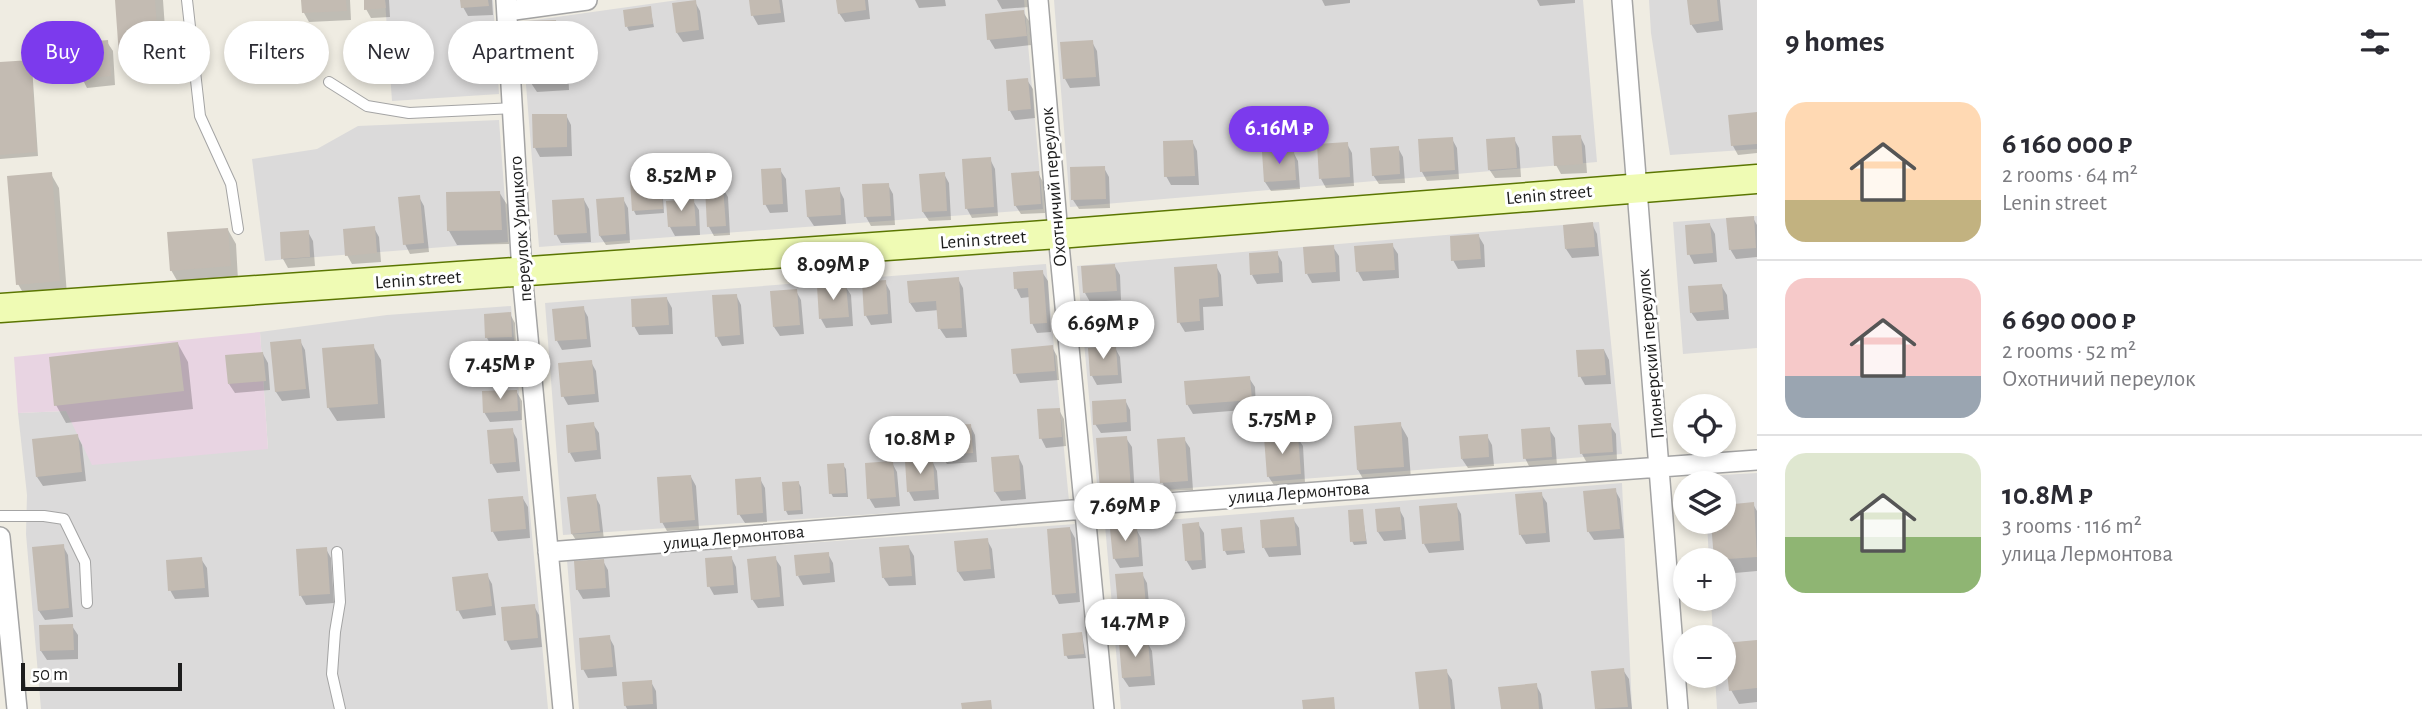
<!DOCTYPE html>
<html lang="en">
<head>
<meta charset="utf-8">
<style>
	:root { --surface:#fff; --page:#f2f2f3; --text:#2b2b33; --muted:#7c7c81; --line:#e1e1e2; --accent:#7c3aed }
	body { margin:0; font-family:"Alegreya Sans",sans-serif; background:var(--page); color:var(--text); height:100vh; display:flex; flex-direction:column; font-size:26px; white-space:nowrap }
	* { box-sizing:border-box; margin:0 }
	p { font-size:23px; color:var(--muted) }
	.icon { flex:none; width:38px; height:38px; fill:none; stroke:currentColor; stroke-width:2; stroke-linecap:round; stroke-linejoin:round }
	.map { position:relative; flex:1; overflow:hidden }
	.sheet { display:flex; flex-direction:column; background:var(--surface); width:665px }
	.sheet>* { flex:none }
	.hud { position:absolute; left:21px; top:21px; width:665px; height:63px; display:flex; gap:14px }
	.controls { position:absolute; left:1673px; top:394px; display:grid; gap:14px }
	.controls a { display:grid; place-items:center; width:63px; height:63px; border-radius:50%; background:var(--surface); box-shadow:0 4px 10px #0003; font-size:35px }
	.scale { position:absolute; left:21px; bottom:18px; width:161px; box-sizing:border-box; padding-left:7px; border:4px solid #1d1d1d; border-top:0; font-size:19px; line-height:24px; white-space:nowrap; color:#1d1d1d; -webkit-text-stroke:5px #fff; paint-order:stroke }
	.price { position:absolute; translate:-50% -60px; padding:0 16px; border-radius:24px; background:#fff; color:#222; font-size:23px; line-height:46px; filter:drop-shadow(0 2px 4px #0008) }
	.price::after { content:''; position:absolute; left:50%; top:42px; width:21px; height:16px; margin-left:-10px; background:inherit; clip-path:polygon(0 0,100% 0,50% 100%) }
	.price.current { background:var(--accent); color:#fff }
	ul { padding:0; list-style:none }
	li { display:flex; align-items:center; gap:21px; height:175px; padding:0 28px }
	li+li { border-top:2px solid var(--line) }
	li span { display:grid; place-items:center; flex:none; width:196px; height:140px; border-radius:21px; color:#555 }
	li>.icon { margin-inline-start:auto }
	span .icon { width:84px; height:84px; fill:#fffc; stroke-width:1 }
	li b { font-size:30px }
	h2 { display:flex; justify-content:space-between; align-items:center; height:84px; padding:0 28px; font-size:30px }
	.chip { padding:0 24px; border-radius:32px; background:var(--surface); box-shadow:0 4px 10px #0003; font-size:24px; line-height:63px }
	.chip.current { background:var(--accent); color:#fff }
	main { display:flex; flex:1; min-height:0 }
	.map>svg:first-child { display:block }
</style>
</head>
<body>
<main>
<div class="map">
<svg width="1757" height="709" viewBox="0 0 1757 709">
	<rect width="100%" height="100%" fill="#efece2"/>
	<path fill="#dbdada" d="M385 0H493L499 94 392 101Z
		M678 0H1024L1043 209 539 247 521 22Z
		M1054 0H1583L1597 162 1070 207Z
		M1649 0H1757V149L1670 155 1651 33Z
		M499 120 508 242 265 261 252 159 317 149 358 126Z
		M1757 216V348L1683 354 1673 222Z
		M1599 222 1622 454 1098 495 1077 266Z
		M1046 264 1069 501 563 535 545 303Z
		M511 306 548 709H41L26 534 27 495 18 413 66 411 268 449 260 332 387 315Z
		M1757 473V709H1717L1715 676H1724V637H1713L1711 599 1724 598V560H1709L1707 522H1724V483H1705L1704 476Z
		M1622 483 1632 709H1121L1105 525Z
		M1076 524 1093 709H579L567 560Z"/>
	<path fill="#e8d4e2" d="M260 332 268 449 92 465 66 411 18 413 14 357Z"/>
	<path fill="#0003" d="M117 0H163L168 71 131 74 121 56Z
		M303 0H350L351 20 309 22 304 13Z
		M366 0H389L390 17 371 18 366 9Z
		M462 0H492L493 15 468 16 463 7Z
		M751 0H782L785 22 758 25 753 16Z
		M838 0H868L870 19 845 22 839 13Z
		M915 0H945L946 6 919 8Z
		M997 0H1028L1029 7 1002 9Z
		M1322 0H1350V3L1325 6Z
		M1537 0H1575V3L1540 6Z
		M1689 0H1720L1723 30 1697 33 1691 24Z
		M695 2 700 11 704 39 683 42 677 33Z
		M650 8 654 27 629 31 627 27Z
		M1023 12 1029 21 1031 45 995 49 989 39Z
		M555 21 561 31 562 57 568 67 569 90 537 92 531 83 534 59 528 48Z
		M495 35 500 45 502 81 476 82 471 73Z
		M107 42 113 51 115 85 87 88 82 78Z
		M1092 42 1097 51 1100 86 1070 88 1065 79Z
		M30 62 32 66 38 156 0 159V64Z
		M1027 80 1033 89 1035 118 1015 120 1010 111Z
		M1757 114V153L1738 155 1733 146 1730 117Z
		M566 115 571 125 572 156 540 157 535 148Z
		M1580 136 1585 146 1587 173 1561 174 1556 165Z
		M1452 139 1457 148 1459 179 1427 181 1422 172 1420 141Z
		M1514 139 1519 148 1521 177 1495 178 1489 169Z
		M1192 141 1197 151 1199 185H1171L1166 176Z
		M1347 144 1352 153 1354 186 1326 188 1321 179Z
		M1398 148 1403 157 1405 183 1379 184 1373 175Z
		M1293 152 1298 161 1300 189 1271 191 1265 182 1264 154Z
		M990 159 995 169 998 216 972 218 967 209Z
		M1104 168 1109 177 1110 208 1079 209 1073 200Z
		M780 170 786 179 788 212 770 213 765 204Z
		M1038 173 1043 182 1045 213 1021 214 1015 205Z
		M51 174 59 188 67 295 26 298 18 284Z
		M944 174 949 183 951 220 929 221 923 212Z
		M660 180 662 184 664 213 636 215 634 211Z
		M888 185 893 194 895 225 871 226 866 217Z
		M722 187 728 197 730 235 714 236 709 227 707 188Z
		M839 189 844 199 846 224 814 226 808 217 807 191Z
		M499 192 508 206 509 244 457 245 449 231Z
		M419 197 424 206 429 252 410 254 405 244Z
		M623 199 628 208 630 243 606 245 600 236Z
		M584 200 589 209 591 242 561 243 556 234Z
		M693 201 699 210 700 235 675 236 670 227 668 202Z
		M1753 218 1757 225V257L1736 259 1730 249Z
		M1592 224 1597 234 1599 256 1572 258 1566 249Z
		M1710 225 1715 234 1717 262 1694 264 1689 254Z
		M374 228 379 237 381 262 352 264 347 255Z
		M228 230 236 244 238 280 179 284 171 270Z
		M308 232 313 241 315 266 288 268 283 259Z
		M1478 235 1484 245 1485 267 1458 269 1453 260Z
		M1392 245 1398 254 1399 278 1363 281 1358 272Z
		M1333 247 1339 256 1340 281 1312 283 1307 274Z
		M1277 253 1282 262 1283 282 1257 284 1252 275Z
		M1114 265 1120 275 1121 300 1090 302 1085 293Z
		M1216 266 1221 275 1223 306 1203 307 1204 330 1185 332 1179 322Z
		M1042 272 1048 281 1051 332 1037 333 1032 323 1030 297 1021 298 1016 288Z
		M958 279 963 288 967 337 946 338 940 329 939 310 916 312 910 303Z
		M885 282 890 291 892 323 871 325 866 316Z
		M1721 285 1727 295 1729 319 1697 321 1691 312Z
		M845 286 851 295 853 326 826 328 821 319Z
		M796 291 801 300 804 334 780 336 774 327Z
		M736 295 741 305 744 344 722 346 717 337Z
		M667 299 672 308 673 334 639 335 634 326Z
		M583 308 588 317 591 347 562 350 557 341Z
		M1112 309 1118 318 1119 342 1096 343 1090 334Z
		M510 314 515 323 516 346 492 347 487 338Z
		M300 341 305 350 310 398 282 401 276 392 272 344Z
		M178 344 188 362 193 409 66 423 56 405Z
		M373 346 381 360 385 418 337 421 328 407Z
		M1052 347 1057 356 1059 380 1020 383 1015 373Z
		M1115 348 1120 357 1122 383 1097 385 1092 376Z
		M1604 350 1609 360 1611 384 1585 385 1580 376Z
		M263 354 268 363 270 390 235 393 229 384Z
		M591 362 596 371 599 402 568 405 563 396Z
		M1249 378 1255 387 1256 409 1193 414 1187 404Z
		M516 391 522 401V420L490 422 484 412Z
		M1125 400 1130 410 1131 431 1101 433 1095 424Z
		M1059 410 1064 419 1066 446 1046 448 1041 438Z
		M593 424 599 433 601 459 575 462 570 453Z
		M1400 424 1408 438 1411 480 1366 484 1358 470Z
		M970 425 975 435 977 462 947 464 941 455Z
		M1610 425 1616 434 1617 461 1587 463 1582 454Z
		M1549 429 1555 438 1557 466 1530 468 1525 458Z
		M512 430 517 439 520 471 497 473 492 464Z
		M77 435 82 445 86 481 43 486 37 477Z
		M1487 436 1492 445 1494 466 1468 468 1462 459Z
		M1297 437 1303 446 1305 483 1274 485 1268 476Z
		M1126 438 1132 447 1135 497 1107 499 1101 489Z
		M1184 439 1190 448 1193 490 1167 491 1162 482Z
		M1018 456 1023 466 1026 499 1001 501 995 492Z
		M932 461 937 471 939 499 914 501 909 492Z
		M892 463 897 472 900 506 875 508 869 498Z
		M843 465 846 469 848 497H833L831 493Z
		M691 477 696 486 699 529 667 531 662 522Z
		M760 479 765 488 767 522 745 523 739 514Z
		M798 482 801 487 803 514 788 515 786 511Z
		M1615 490 1620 499 1624 538 1594 540 1588 531Z
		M1541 494 1547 503 1550 542 1526 544 1520 534Z
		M595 496 600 505 604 540 578 543 572 534Z
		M522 497 528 507 530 538 498 541 493 532 490 500Z
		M1753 504 1757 511V571L1724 574V560H1716L1712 522H1724V507Z
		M1456 505 1461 514 1464 550 1429 553 1424 544Z
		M1399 509 1404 518 1406 539 1384 541 1378 532Z
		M1362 511 1367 544 1354 545 1352 541Z
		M1293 519 1299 528 1301 555 1269 557 1264 548Z
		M1198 524 1204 533 1206 568 1192 570 1186 560Z
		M1070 529 1075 538 1080 602 1059 604 1054 594Z
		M1136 529 1141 538 1143 566 1120 568 1114 558Z
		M1241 529 1245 553 1227 555 1225 551Z
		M987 540 992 549 995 578 964 581 958 572Z
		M63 546 68 555 73 617 45 620 39 611Z
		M908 546 914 556 916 585 889 586 883 577Z
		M326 549 331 558 334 603 306 605 301 596Z
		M828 554 833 563 835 582 803 585 798 576Z
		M731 557 736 567 738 593 714 595 709 586Z
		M775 558 781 567 784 606 758 608 752 599Z
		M201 559 207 568 209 597 175 599 170 590Z
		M603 561 608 570 610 597 583 599 577 589Z
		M1142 574 1147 583 1150 614 1125 616 1119 607 1117 575Z
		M487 575 492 584 496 615 463 619 458 610Z
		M534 606 539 615 542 647 511 650 506 640Z
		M72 626 78 635V659L47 660 41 651Z
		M1082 634 1086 658 1068 659 1066 655Z
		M609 637 614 646 617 676 588 678 583 669Z
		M1757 641V702L1739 704 1731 690Z
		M1147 642 1152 651 1155 685 1129 687 1123 678Z
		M1623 670 1629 679 1632 709H1597L1593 673Z
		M1446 671 1452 680 1455 709H1421Z
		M651 682 656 691 657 709H627L625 705Z
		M1536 685 1541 694 1543 709H1502Z"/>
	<path fill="#c3bbb2" d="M115 0H155L159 54 119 56Z
		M301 0H346L347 11 302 13Z
		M364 0H385L386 8 364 10Z
		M460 0H488L489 6 461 8Z
		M696 0 699 30 676 33 672 3Z
		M749 0H779L781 13 751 16Z
		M836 0H865L866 10 838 14Z
		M1687 0H1717L1719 21 1690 25Z
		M651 6 653 24 625 27 623 10Z
		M1024 10 1027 36 987 40 985 14Z
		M556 20 558 46 526 49 524 21Z
		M496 34 498 72 469 74 467 35Z
		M108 40 111 76 80 79 77 43Z
		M1093 40 1096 77 1063 79 1060 42Z
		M564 56 565 81 530 83 528 58Z
		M31 60 37 152 0 155V62Z
		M1028 78 1031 109 1008 111 1006 80Z
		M1757 112V144L1731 146 1728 115Z
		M532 114H567V147L533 148Z
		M1581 135 1583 164 1554 166 1552 136Z
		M1453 137 1455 170 1420 172 1418 139Z
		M1515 137 1517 168 1488 170 1486 139Z
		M1193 140 1195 176 1164 177 1163 141Z
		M1348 142 1350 177 1319 179 1317 144Z
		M1399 146 1400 174 1372 176 1370 148Z
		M1294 150 1296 180 1264 182 1262 152Z
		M991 157 994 207 965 209 962 159Z
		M1105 166 1106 199 1071 200 1070 167Z
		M781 168 783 204 763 205 761 169Z
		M1039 171 1041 204 1014 206 1011 173Z
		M52 172 60 281 16 285 7 176Z
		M945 172 947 211 922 212 919 174Z
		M661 178 663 209 632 211 630 180Z
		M889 183 891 216 864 217 862 184Z
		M723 186 726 226 707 227 705 187Z
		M840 187 841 215 807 217 805 190Z
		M500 191 502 230 447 231 446 192Z
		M420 195 424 243 403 245 398 197Z
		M624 197 626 234 599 236 596 199Z
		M584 198 587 233 554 235 552 200Z
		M694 199 696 226 668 227 666 201Z
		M1754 216 1756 248 1729 250 1726 218Z
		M1593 222 1595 247 1565 249 1563 225Z
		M1710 223 1713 253 1687 255 1685 225Z
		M375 226 377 253 345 256 343 229Z
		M228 228 231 266 170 271 167 232Z
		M309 230 310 257 281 259 280 232Z
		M1479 234 1481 259 1451 261 1450 236Z
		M1393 243 1395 270 1356 272 1354 246Z
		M1334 245 1336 272 1305 274 1303 247Z
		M1278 251 1279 273 1250 275 1249 253Z
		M1115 264 1117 291 1083 293 1081 266Z
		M1217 264 1219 297 1199 299 1200 321 1177 323 1174 267Z
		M1043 270 1047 323 1030 324 1028 288 1014 289 1013 272Z
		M959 277 962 328 938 329 936 301 909 303 907 281Z
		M886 280 888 314 864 316 862 282Z
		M846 284 849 317 819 319 817 286Z
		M1722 284 1724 310 1690 313 1688 286Z
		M797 289 800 325 773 327 770 291Z
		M737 294 740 335 715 337 712 295Z
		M667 297 669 325 632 327 631 299Z
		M584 306 587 339 555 341 552 309Z
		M1113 307 1115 333 1089 335 1087 309Z
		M511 312 512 337 485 338 484 314Z
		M301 339 306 389 275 392 270 342Z
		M178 342 184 391 54 406 49 357Z
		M374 344 378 404 327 408 322 348Z
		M1053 345 1055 371 1013 374 1011 349Z
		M1116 346 1118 375 1090 376 1088 348Z
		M1604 349 1606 375 1578 377 1576 350Z
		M263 352 266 381 228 384 225 355Z
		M592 360 595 394 561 397 558 363Z
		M1250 376 1252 400 1186 405 1184 381Z
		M517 390 518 411 483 413 482 391Z
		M1126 399 1127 422 1093 425 1092 401Z
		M1060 408 1062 437 1039 439 1037 409Z
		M594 422 597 450 568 453 566 425Z
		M1401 422 1404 467 1357 470 1354 426Z
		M1611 423 1613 452 1580 454 1578 425Z
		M971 424 973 453 939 455 937 426Z
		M1550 427 1552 457 1523 459 1521 429Z
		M513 428 516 462 490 464 487 430Z
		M78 434 82 472 36 477 32 439Z
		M1488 434 1489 457 1461 459 1459 436Z
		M1298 435 1301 474 1267 477 1264 437Z
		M1127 436 1131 488 1100 490 1096 438Z
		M1185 437 1188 481 1160 483 1157 439Z
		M1019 455 1021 490 994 492 991 457Z
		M933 460 935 490 907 492 905 461Z
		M893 461 896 497 867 499 865 463Z
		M844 463 846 493 829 494 827 464Z
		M691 475 695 520 660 523 657 477Z
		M761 477 763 513 737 515 735 479Z
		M799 481 801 510 784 511 782 482Z
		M1616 488 1620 529 1587 532 1583 491Z
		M1542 492 1546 533 1519 535 1515 494Z
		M596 494 600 531 571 534 567 497Z
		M523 496 526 529 491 532 488 499Z
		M1754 502 1757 557 1714 560 1711 522H1724V505Z
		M1457 503 1460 541 1422 544 1419 506Z
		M1400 507 1402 530 1377 532 1375 509Z
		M1363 509 1366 541 1350 542 1348 510Z
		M1294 517 1297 546 1262 548 1260 520Z
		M1199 522 1202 560 1185 561 1182 524Z
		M1070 527 1076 593 1052 595 1047 529Z
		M1137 527 1139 557 1113 559 1110 529Z
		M1242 527 1244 550 1223 551 1221 529Z
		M988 538 991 569 957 572 954 541Z
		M64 544 69 608 38 611 32 547Z
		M909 545 912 576 882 578 879 547Z
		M327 547 330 594 299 596 296 549Z
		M829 552 830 573 796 576 794 555Z
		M732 556 734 585 707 587 705 558Z
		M776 556 780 597 751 600 747 559Z
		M202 557 205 588 168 591 166 560Z
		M604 559 606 588 576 590 574 561Z
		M1143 572 1146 605 1118 607 1115 574Z
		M488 573 492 606 456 611 452 577Z
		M535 604 538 638 504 641 501 607Z
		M73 624 74 650 40 651 39 625Z
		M1082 632 1084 654 1064 656 1062 634Z
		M610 635 613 667 581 670 579 638Z
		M1148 640 1151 676 1122 678 1119 643Z
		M1757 640V688L1729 691 1724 643Z
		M1624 668 1628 707 1595 709 1591 671Z
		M1447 669 1451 709H1419L1415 672Z
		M652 680 653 704 624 706 622 682Z
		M1537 683 1539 709H1501L1498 687Z
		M1334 697 1335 709H1303L1302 700Z
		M991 700 992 709H962L961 703Z"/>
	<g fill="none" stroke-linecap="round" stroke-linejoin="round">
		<g stroke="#a4a4a4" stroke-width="12">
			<path id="service" d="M187 0 200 116 231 184 238 229
				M329 82 367 106 409 113 513 108
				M0 516H44L64 519 85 562 87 603
				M337 552 340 602 335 632 332 674 340 709"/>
		</g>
		<g stroke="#a4a4a4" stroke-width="22">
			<path id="minor" d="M506 0 522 273 563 709
				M1038 0 1058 234 1104 709
				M1622 0 1678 709
				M507 11 587 0
				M0 537 17 709
				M548 552 1085 509 1757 460"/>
		</g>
		<g stroke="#5b7602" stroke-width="31">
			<path id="secondary" d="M0 308 1058 234 1757 179"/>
		</g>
		<use href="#service" stroke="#fff" stroke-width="10"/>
		<use href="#minor" stroke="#fff" stroke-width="19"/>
		<use href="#secondary" stroke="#effbb4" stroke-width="28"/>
	</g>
	<g text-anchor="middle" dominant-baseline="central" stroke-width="6" stroke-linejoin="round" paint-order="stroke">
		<g font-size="19" fill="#1d1d1d" stroke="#fff">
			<text transform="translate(1054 187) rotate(-95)">Охотничий переулок</text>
			<text transform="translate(1549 195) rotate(-5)">Lenin street</text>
			<text transform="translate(521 229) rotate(-94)">переулок Урицкого</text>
			<text transform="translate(983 240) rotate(-4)">Lenin street</text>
			<text transform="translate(418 280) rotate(-4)">Lenin street</text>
			<text transform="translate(1651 354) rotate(-95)">Пионерский переулок</text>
			<text transform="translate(1299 493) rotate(-4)">улица Лермонтова</text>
			<text transform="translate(734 538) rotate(-5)">улица Лермонтова</text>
		</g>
	</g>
</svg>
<div class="controls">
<a><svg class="icon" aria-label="locate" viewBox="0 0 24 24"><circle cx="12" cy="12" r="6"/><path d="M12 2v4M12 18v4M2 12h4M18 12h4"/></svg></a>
<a><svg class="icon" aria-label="layers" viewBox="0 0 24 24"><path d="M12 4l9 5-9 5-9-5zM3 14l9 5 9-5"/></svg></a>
<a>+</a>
<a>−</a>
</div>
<div class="scale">50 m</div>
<b class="price current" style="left:1279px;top:166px">6.16M ₽</b>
<b class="price" style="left:681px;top:213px">8.52M ₽</b>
<b class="price" style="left:833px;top:302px">8.09M ₽</b>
<b class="price" style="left:1103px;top:361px">6.69M ₽</b>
<b class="price" style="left:500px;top:401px">7.45M ₽</b>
<b class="price" style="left:1282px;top:456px">5.75M ₽</b>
<b class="price" style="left:920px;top:476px">10.8M ₽</b>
<b class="price" style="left:1125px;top:543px">7.69M ₽</b>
<b class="price" style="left:1135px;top:659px">14.7M ₽</b>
<div class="hud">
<a class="chip current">Buy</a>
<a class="chip">Rent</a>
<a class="chip">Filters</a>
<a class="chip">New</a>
<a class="chip">Apartment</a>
</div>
</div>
<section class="sheet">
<h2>9 homes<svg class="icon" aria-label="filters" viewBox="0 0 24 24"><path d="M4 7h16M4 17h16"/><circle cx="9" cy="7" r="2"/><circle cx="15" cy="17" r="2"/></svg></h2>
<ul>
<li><span style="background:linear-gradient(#ffd9b3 70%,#c2b280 0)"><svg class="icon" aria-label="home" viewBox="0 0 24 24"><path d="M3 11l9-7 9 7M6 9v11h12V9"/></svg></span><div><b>6 160 000 ₽</b><p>2 rooms · 64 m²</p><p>Lenin street</p></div></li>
<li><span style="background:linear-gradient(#f6c9c9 70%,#9aa5b1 0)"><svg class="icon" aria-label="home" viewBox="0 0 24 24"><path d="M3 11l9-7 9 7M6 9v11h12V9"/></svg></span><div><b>6 690 000 ₽</b><p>2 rooms · 52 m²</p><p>Охотничий переулок</p></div></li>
<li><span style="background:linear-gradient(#dfe7d0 60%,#8fb573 0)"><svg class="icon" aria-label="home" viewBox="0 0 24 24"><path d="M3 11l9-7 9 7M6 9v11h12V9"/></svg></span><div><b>10.8M ₽</b><p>3 rooms · 116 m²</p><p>улица Лермонтова</p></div></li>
</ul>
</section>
</main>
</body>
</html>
